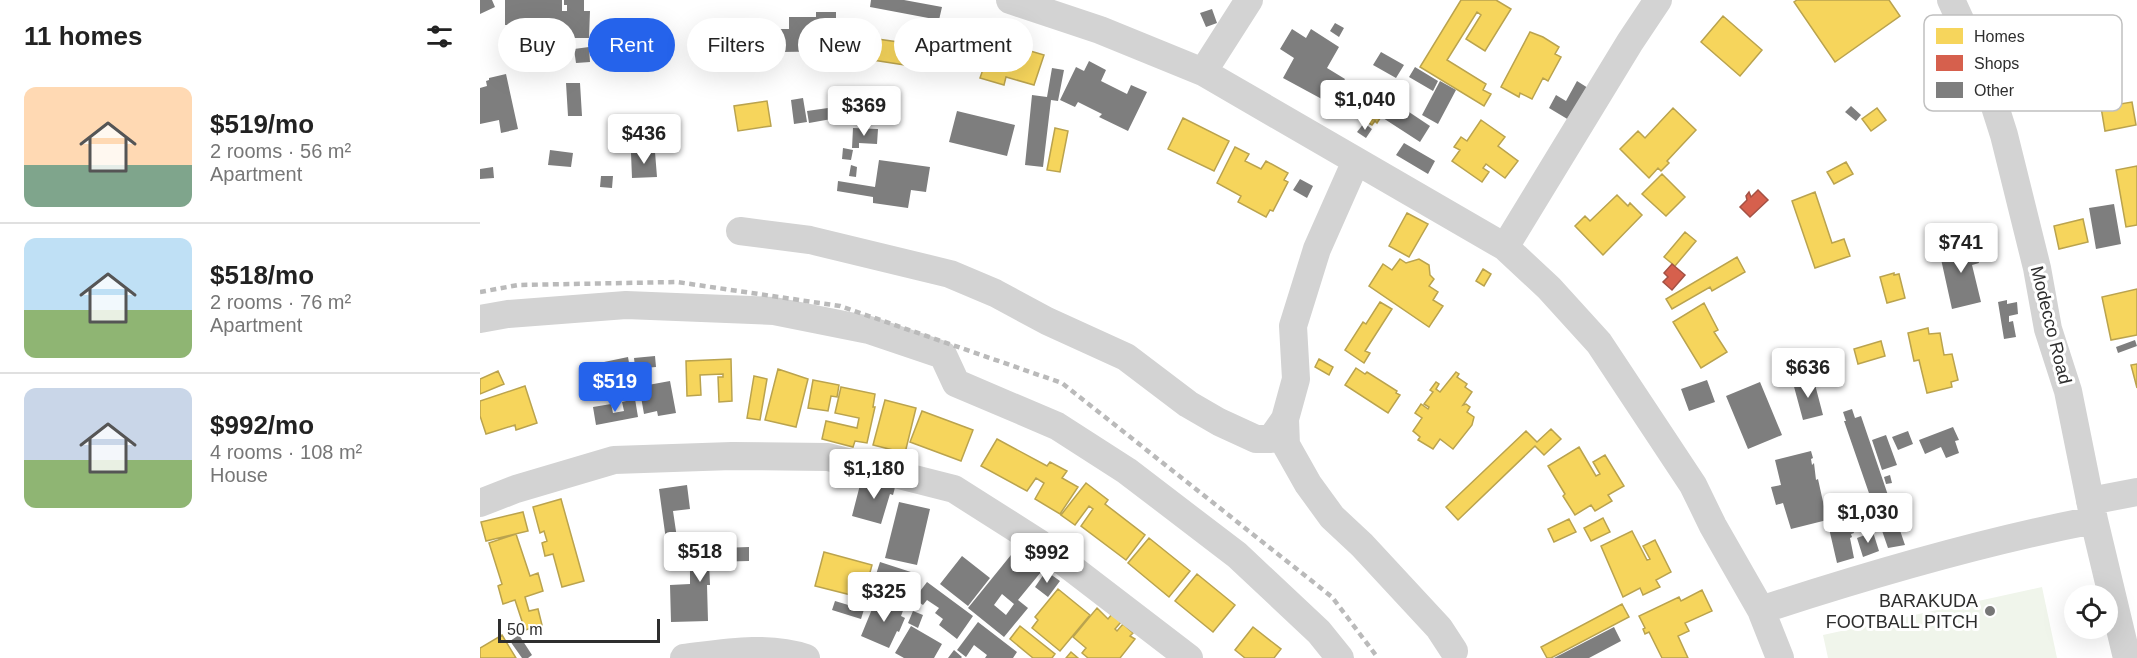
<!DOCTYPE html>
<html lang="en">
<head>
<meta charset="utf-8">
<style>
	:root { --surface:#fff; --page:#f2f2f2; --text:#222; --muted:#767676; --line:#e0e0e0; --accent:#2563eb }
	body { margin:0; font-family:Helvetica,sans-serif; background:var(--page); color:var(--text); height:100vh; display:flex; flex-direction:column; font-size:22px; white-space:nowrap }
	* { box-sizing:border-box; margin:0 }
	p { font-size:20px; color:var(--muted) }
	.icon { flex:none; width:33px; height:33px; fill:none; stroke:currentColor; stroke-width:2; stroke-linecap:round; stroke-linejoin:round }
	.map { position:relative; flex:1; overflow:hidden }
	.side { display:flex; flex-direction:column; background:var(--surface); width:480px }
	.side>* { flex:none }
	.hud { position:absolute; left:18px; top:18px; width:570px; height:54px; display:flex; gap:12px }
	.buttons { position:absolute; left:1584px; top:585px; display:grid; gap:12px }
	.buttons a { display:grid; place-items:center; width:54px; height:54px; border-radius:50%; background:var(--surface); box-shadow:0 6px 24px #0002; font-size:30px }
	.scale { position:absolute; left:18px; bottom:15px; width:162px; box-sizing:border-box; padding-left:6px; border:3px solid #2e2e2e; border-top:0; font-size:16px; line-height:21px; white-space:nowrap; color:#2e2e2e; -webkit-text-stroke:4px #fff; paint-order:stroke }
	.price { position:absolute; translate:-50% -51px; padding:0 14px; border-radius:6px; background:#fff; color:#222; font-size:20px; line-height:39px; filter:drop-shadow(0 2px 3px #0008) }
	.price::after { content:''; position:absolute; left:50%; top:36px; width:18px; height:14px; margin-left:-9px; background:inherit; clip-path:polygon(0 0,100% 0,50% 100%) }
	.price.current { background:var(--accent); color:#fff }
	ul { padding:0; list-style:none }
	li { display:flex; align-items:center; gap:18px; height:150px; padding:0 24px }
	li+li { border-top:2px solid var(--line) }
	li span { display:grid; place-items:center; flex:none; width:168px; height:120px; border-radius:12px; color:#555 }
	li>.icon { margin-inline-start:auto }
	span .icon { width:72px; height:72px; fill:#fffc; stroke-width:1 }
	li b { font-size:26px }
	h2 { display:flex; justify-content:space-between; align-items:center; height:72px; padding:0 24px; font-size:26px }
	.chip { padding:0 21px; border-radius:27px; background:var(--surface); box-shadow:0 6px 24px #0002; font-size:21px; line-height:54px }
	.chip.current { background:var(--accent); color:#fff }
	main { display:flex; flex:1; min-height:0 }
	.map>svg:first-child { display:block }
</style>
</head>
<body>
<main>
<section class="side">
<h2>11 homes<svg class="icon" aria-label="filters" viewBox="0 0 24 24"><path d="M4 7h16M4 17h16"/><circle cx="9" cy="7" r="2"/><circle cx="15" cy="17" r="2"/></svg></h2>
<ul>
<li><span style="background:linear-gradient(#ffd9b3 65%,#7fa58c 0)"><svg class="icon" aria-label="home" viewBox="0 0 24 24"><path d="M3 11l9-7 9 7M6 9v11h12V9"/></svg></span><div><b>$519/mo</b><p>2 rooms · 56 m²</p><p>Apartment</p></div></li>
<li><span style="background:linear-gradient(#bfe0f5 60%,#8fb573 0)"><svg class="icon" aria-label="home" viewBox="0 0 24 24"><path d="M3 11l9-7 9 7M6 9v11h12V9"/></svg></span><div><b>$518/mo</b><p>2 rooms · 76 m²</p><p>Apartment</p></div></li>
<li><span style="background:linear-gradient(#c9d6e8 60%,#8fb573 0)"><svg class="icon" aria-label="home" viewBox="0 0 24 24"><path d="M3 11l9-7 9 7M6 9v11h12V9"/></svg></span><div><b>$992/mo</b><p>4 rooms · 108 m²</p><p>House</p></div></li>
</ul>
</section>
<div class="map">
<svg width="1657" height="658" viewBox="0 0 1657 658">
	<rect width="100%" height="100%" fill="#fff"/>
	<path fill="#f0f5eb" d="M1562 587 1577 658H1348L1343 635Z"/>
	<path fill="#f6d55c" stroke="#baa34e" stroke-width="1.5" d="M981 0H1016L1031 9 1005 51 986 39 1001 15 997 12 967 60 1006 84 1003 90 1011 94 1004 106 940 67Z
		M1317 0H1409L1420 16 1355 62 1314 2Z
		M1243 16 1282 50 1260 76 1221 42Z
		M1050 32 1063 37 1079 47 1075 54 1081 57 1068 81 1063 78 1052 99 1040 93 1039 97 1021 87Z
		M383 37 454 47 450 69 380 58Z
		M513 40 564 55 554 85 526 77 524 85 500 78Z
		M895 95 909 104 897 123 895 121 892 125 880 118Z
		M287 101 291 126 258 131 254 106Z
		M1652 102 1656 125 1625 131 1621 107Z
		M1193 108 1216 130 1187 161 1189 163 1181 171 1178 168 1169 178 1140 149 1158 131 1165 138Z
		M1397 108 1406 120 1391 131 1382 119Z
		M703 118 749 141 734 171 688 149Z
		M1001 120 1025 137 1018 146 1038 161 1025 178 1006 164 1003 168 1009 172 1002 182 972 161 980 150 974 147 981 137 987 141Z
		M575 128 588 131 580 172 567 170Z
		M755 147 769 154 765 161 781 169 786 161 808 173 804 180 808 182 793 211 790 210 786 217 758 202 761 196 737 183Z
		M1366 162 1373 174 1354 184 1347 172Z
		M1657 166V225L1646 227 1636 170Z
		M1182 174 1205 197 1186 216 1162 194Z
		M1335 192 1352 243 1364 239 1370 256 1335 268 1312 201Z
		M1137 195 1148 206 1150 203 1162 215 1123 255 1095 226 1105 216 1110 221Z
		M927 213 948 224 929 257 909 246Z
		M1603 219 1608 242 1579 249 1574 226Z
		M1205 232 1216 241 1195 266 1184 257Z
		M1257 257 1265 272 1232 291 1230 287 1192 309 1186 299Z
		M920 259 926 263 939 259 949 265 950 275 954 279 949 286 958 292 953 300 963 306 949 327 889 286 903 264 912 270Z
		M1003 269 1011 274 1004 286 996 281Z
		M1414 273V275L1419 274 1425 298 1407 303 1400 277Z
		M1657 289V335L1631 340 1622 297Z
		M900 302 912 309 885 351 890 353 884 363 865 350 883 322 886 324Z
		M1224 303 1238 330 1234 332 1247 352 1221 368 1193 322Z
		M1448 328 1449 334 1460 333 1464 355 1472 354 1478 380 1471 382 1472 387 1447 393 1439 360 1434 361 1428 333Z
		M1401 341 1405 356 1378 364 1374 349Z
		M251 359 252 401 239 402 238 377H243V374L220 375 221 395 207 396 206 361Z
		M839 359 853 367 849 375 835 367Z
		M1657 364V388L1651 365Z
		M876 368 885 374 887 372 917 391 916 393 920 395 908 413 865 385Z
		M298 369 328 379 316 427 285 420Z
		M18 371 24 384 0 394V379Z
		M976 372 979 374 977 377 987 384 985 387 992 392 983 405 986 404 990 407 987 412 994 417 992 425 973 449 960 439 953 449 938 440 940 437 933 431 942 418 935 413 941 404 948 409 949 407 944 404 953 392 950 390 956 382 959 384 956 389 960 392Z
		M274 376 287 379 280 420 267 418Z
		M333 380 359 385 357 397 351 396 348 411 328 408Z
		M45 386 57 423 36 430 35 425 6 434 0 416V401Z
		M361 387 395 394 393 407H395L387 443 375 441 373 447 342 439 346 421 377 428 379 418 355 413Z
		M405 400 436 408 425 453 393 445Z
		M442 411 493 430 481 461 430 442Z
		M1071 429 1081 439 1064 455 1055 446 978 520 966 507 1046 431 1057 442Z
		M517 439 567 466 570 462 587 471 582 478 598 487 580 514 555 499 564 483 556 478 547 491 501 466Z
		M1099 447 1116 476 1120 474 1113 462 1125 455 1144 486 1128 495 1132 501 1115 511 1111 505 1095 515 1083 496 1085 494 1068 466Z
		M606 483 628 500 625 504 665 535 646 560 601 526 613 509 609 506 595 525 581 515Z
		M81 499 104 581 82 587 73 554 65 556 62 543 67 541 64 531 60 533 53 507Z
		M43 512 48 531 6 541 1 522Z
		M1123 518 1130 532 1111 541 1104 528Z
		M1089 519 1096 532 1074 542 1068 529Z
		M1152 531 1167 560 1170 559 1163 546 1175 540 1191 572 1176 580 1180 587 1163 595 1160 588 1143 597 1121 546Z
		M36 534 50 576 58 573 63 591 45 597 49 611 58 609 62 625 45 630 35 600 23 604 18 586 22 584 9 543Z
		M669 538 710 571 689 597 648 563Z
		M344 552 392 565 383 598 335 586Z
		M717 574 755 605 733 632 695 601Z
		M578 589 610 615 580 651 552 628 558 620 555 617Z
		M1222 590 1232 611 1205 623 1209 631 1198 636 1208 658H1182L1169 632 1165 634 1163 629 1165 628 1159 616 1199 597 1201 601Z
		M1142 604 1149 617 1071 658H1067L1061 647Z
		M617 608 628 619 632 614 641 622 635 629 637 631 643 624 653 633 650 636 655 639 640 658H608L602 653 606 648 593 637Z
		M540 626 575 654 572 658H553L530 639Z
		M773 627 801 649 794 658H765L755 650Z
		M22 635 36 658H0V648Z
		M591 652 598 658H586Z"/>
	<path fill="#d6604d" stroke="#a45144" stroke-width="1.5" d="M1278 190 1288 200 1270 217 1260 207 1267 200 1266 196 1269 192 1271 197Z
		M1192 264 1205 275 1192 290 1183 282 1188 277 1184 273Z"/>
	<path fill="#7e7e7e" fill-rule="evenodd" d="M0 0H12L15 7 0 14Z
		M25 0H82V11H87V5H84V0H104V11H110L109 38H37V25H25Z
		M391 0H424L462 7 459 20 390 7Z
		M732 9 737 23 726 27 720 13Z
		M336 12H356V28H371V51L300 52V29H309V17H336Z
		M855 23 864 28 859 37 850 31Z
		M812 29 826 38 831 29 859 47 847 68 865 79 851 104 803 78 814 58 800 49Z
		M109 47 110 62 96 63 94 49Z
		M901 52 924 65 916 78 893 65Z
		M609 61 626 70 621 81 647 94 651 85 667 92 648 131 619 117 622 114 598 102 595 107 580 100 596 67 604 71Z
		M935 67 958 81 953 91 929 77Z
		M572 68 584 70 578 101 571 100 563 167 545 165 552 95 567 97Z
		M26 74 38 129 21 133 19 120 0 124V88L7 86 6 81 9 80V78Z
		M960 81 976 90 958 124 942 115Z
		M1097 81 1108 88 1089 120 1069 108 1076 95 1086 101Z
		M86 83H100L102 116H88Z
		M323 98 327 122 314 124 311 100Z
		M914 102 950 126 940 142 903 118Z
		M1371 106 1381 115 1376 121 1365 112Z
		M355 107 357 118 329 123 327 111Z
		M477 111 535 125 527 156 469 142Z
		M884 123 892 129 886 138 877 132Z
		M373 128 398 129 397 144 379 143V148H372Z
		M924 143 955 161 948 174 916 155Z
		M363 148 373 150 371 160 362 159Z
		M70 150 93 153 91 167 68 165Z
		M175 152 177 177 152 178 151 153Z
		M399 160 450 167 446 192 431 190 428 208 393 203V197L357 191 358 181 395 187Z
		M371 165 377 167 376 177 369 176Z
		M13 167 14 178 0 179V169Z
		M121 176H133L132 188 120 187Z
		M820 179 833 186 827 198 813 190Z
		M1634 204 1641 244 1616 249 1609 208Z
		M1481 223 1484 232 1470 237 1467 228Z
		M1488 242 1489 245 1494 244 1499 263 1492 265 1501 302 1472 309 1459 250Z
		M1527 300V304L1537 302 1538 314 1529 316V322L1533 321 1536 337 1524 339 1518 302Z
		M1655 340 1657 346 1638 353 1636 347Z
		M175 356 176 367 165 368 168 385 190 381 196 413 178 416 177 411 164 414 161 397 165 396 164 384 157 385 154 358Z
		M148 357 154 390 106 400 100 367Z
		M1333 377 1343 415 1323 420 1313 383Z
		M1227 380 1235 402 1209 411 1201 389Z
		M1280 382 1302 435 1268 449 1246 396Z
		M155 399 158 417 116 425 113 407 131 404 133 413 144 411 142 402Z
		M1372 409 1375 418 1381 416 1425 545 1408 548 1364 421H1366L1363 412Z
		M1473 427 1479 440 1475 441 1479 453 1466 458 1461 447 1445 454 1439 440Z
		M1428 431 1433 444 1418 450 1412 437Z
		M1406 435 1417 465 1402 470 1392 440Z
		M1331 451 1333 458 1331 459 1332 465 1334 463 1336 480 1338 479 1347 520 1311 529 1303 503 1296 505 1291 487 1301 485 1295 460Z
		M1410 475 1412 483 1406 484 1404 477Z
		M403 476 417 480 413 495 410 494 401 524 372 516 381 481 401 486Z
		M207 485 210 509 193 511 197 538 186 540 179 489Z
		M419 502 450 509 437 565 405 558Z
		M1371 519 1374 533 1371 534 1372 537 1370 538 1374 558 1357 563 1348 524Z
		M1393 532 1399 551 1383 557 1377 538Z
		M269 547V561L229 562 230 585H227L228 621 191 622 190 585 210 584V549Z
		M535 550 561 572 538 600 548 608 524 637 488 608ZM522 594 534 604 526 615 514 605Z
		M482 556 510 578 488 606 460 584Z
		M400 562 434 573 424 600 391 590Z
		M566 571 580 581 568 597 555 587Z
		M447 582 493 616 477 639 459 625 463 619 455 613 459 608 447 600 443 605 434 599Z
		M378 597 387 600 381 619 352 610 355 601 375 607Z
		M397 597 424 608 421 616 425 618 419 632 417 631 409 648 381 636Z
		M433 611 443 615 438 628 428 623Z
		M498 622 537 652 533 658H505L507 655 494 645 486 657 477 650Z
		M431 626 462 644 454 658H424L415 653Z
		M1134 627 1141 641 1109 658H1074Z
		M39 635 52 655 48 658H42L30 641Z
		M474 650 482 657 481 658H468Z"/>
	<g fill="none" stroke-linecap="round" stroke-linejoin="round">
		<path stroke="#d3d3d3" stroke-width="28" d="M530 0 620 30 723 72 1025 247 1069 288 1119 343 1213 485 1233 526 1281 610 1300 658
			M1471 0 1504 72 1524 135 1557 268 1568 329 1588 391 1614 520 1647 658
			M723 72 769 0
			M260 231 330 240 470 274 515 293 567 321 646 357 708 404 739 422 776 439H791L805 419 816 379 813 326 837 249 876 161
			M1025 247 1150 42 1178 0
			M0 319 28 314 146 305 294 311 389 330 463 355 476 383 577 426 647 471 757 555 839 632 860 658
			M805 419 806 445 828 484 852 517 882 545 959 628 974 651
			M1610 501 1657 492
			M0 503 36 489 134 460 252 456 348 457 474 489 559 543 709 658
			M1281 610C1391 574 1500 542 1614 520
			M204 658C244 653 287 645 326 658"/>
		<path stroke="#bababa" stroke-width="4.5" stroke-dasharray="6 4.5" stroke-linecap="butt" d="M0 292 38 285 197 282 360 306 582 383 852 597 898 658"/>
	</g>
	<circle fill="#777" stroke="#fff" stroke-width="2" cx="1510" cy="611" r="6"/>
	<g text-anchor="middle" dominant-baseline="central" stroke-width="6" stroke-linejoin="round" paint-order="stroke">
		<g font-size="18" fill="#2e2e2e" stroke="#fff">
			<text transform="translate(1571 325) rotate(76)">Modecco Road</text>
		</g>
		<g font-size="18" fill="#2e2e2e" stroke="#fff" text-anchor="end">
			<text x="1498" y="601">BARAKUDA<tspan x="1498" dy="21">FOOTBALL PITCH</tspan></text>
		</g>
	</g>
	<rect x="1444" y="15" width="198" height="96" rx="9" fill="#fff" stroke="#c0c0c0" stroke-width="1.5"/>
	<rect x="1456" y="28" width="27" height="16" fill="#f6d55c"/>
	<rect x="1456" y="55" width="27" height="16" fill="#d6604d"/>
	<rect x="1456" y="82" width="27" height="16" fill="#7e7e7e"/>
	<g font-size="16" fill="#2e2e2e">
		<text x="1494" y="42">Homes</text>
		<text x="1494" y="69">Shops</text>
		<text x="1494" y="96">Other</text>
	</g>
</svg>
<div class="buttons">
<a><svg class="icon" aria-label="locate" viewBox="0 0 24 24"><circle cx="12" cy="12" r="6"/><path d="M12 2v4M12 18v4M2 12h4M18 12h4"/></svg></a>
</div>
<div class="scale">50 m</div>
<b class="price" style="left:885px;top:131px">$1,040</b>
<b class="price" style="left:384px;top:137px">$369</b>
<b class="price" style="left:164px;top:165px">$436</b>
<b class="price" style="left:1481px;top:274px">$741</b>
<b class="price" style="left:1328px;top:399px">$636</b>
<b class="price current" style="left:135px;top:413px">$519</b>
<b class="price" style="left:394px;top:500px">$1,180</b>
<b class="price" style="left:1388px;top:544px">$1,030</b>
<b class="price" style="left:220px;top:583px">$518</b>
<b class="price" style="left:567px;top:584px">$992</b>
<b class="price" style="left:404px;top:623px">$325</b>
<div class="hud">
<a class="chip">Buy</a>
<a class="chip current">Rent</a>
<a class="chip">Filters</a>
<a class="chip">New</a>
<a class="chip">Apartment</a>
</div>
</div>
</main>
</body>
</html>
